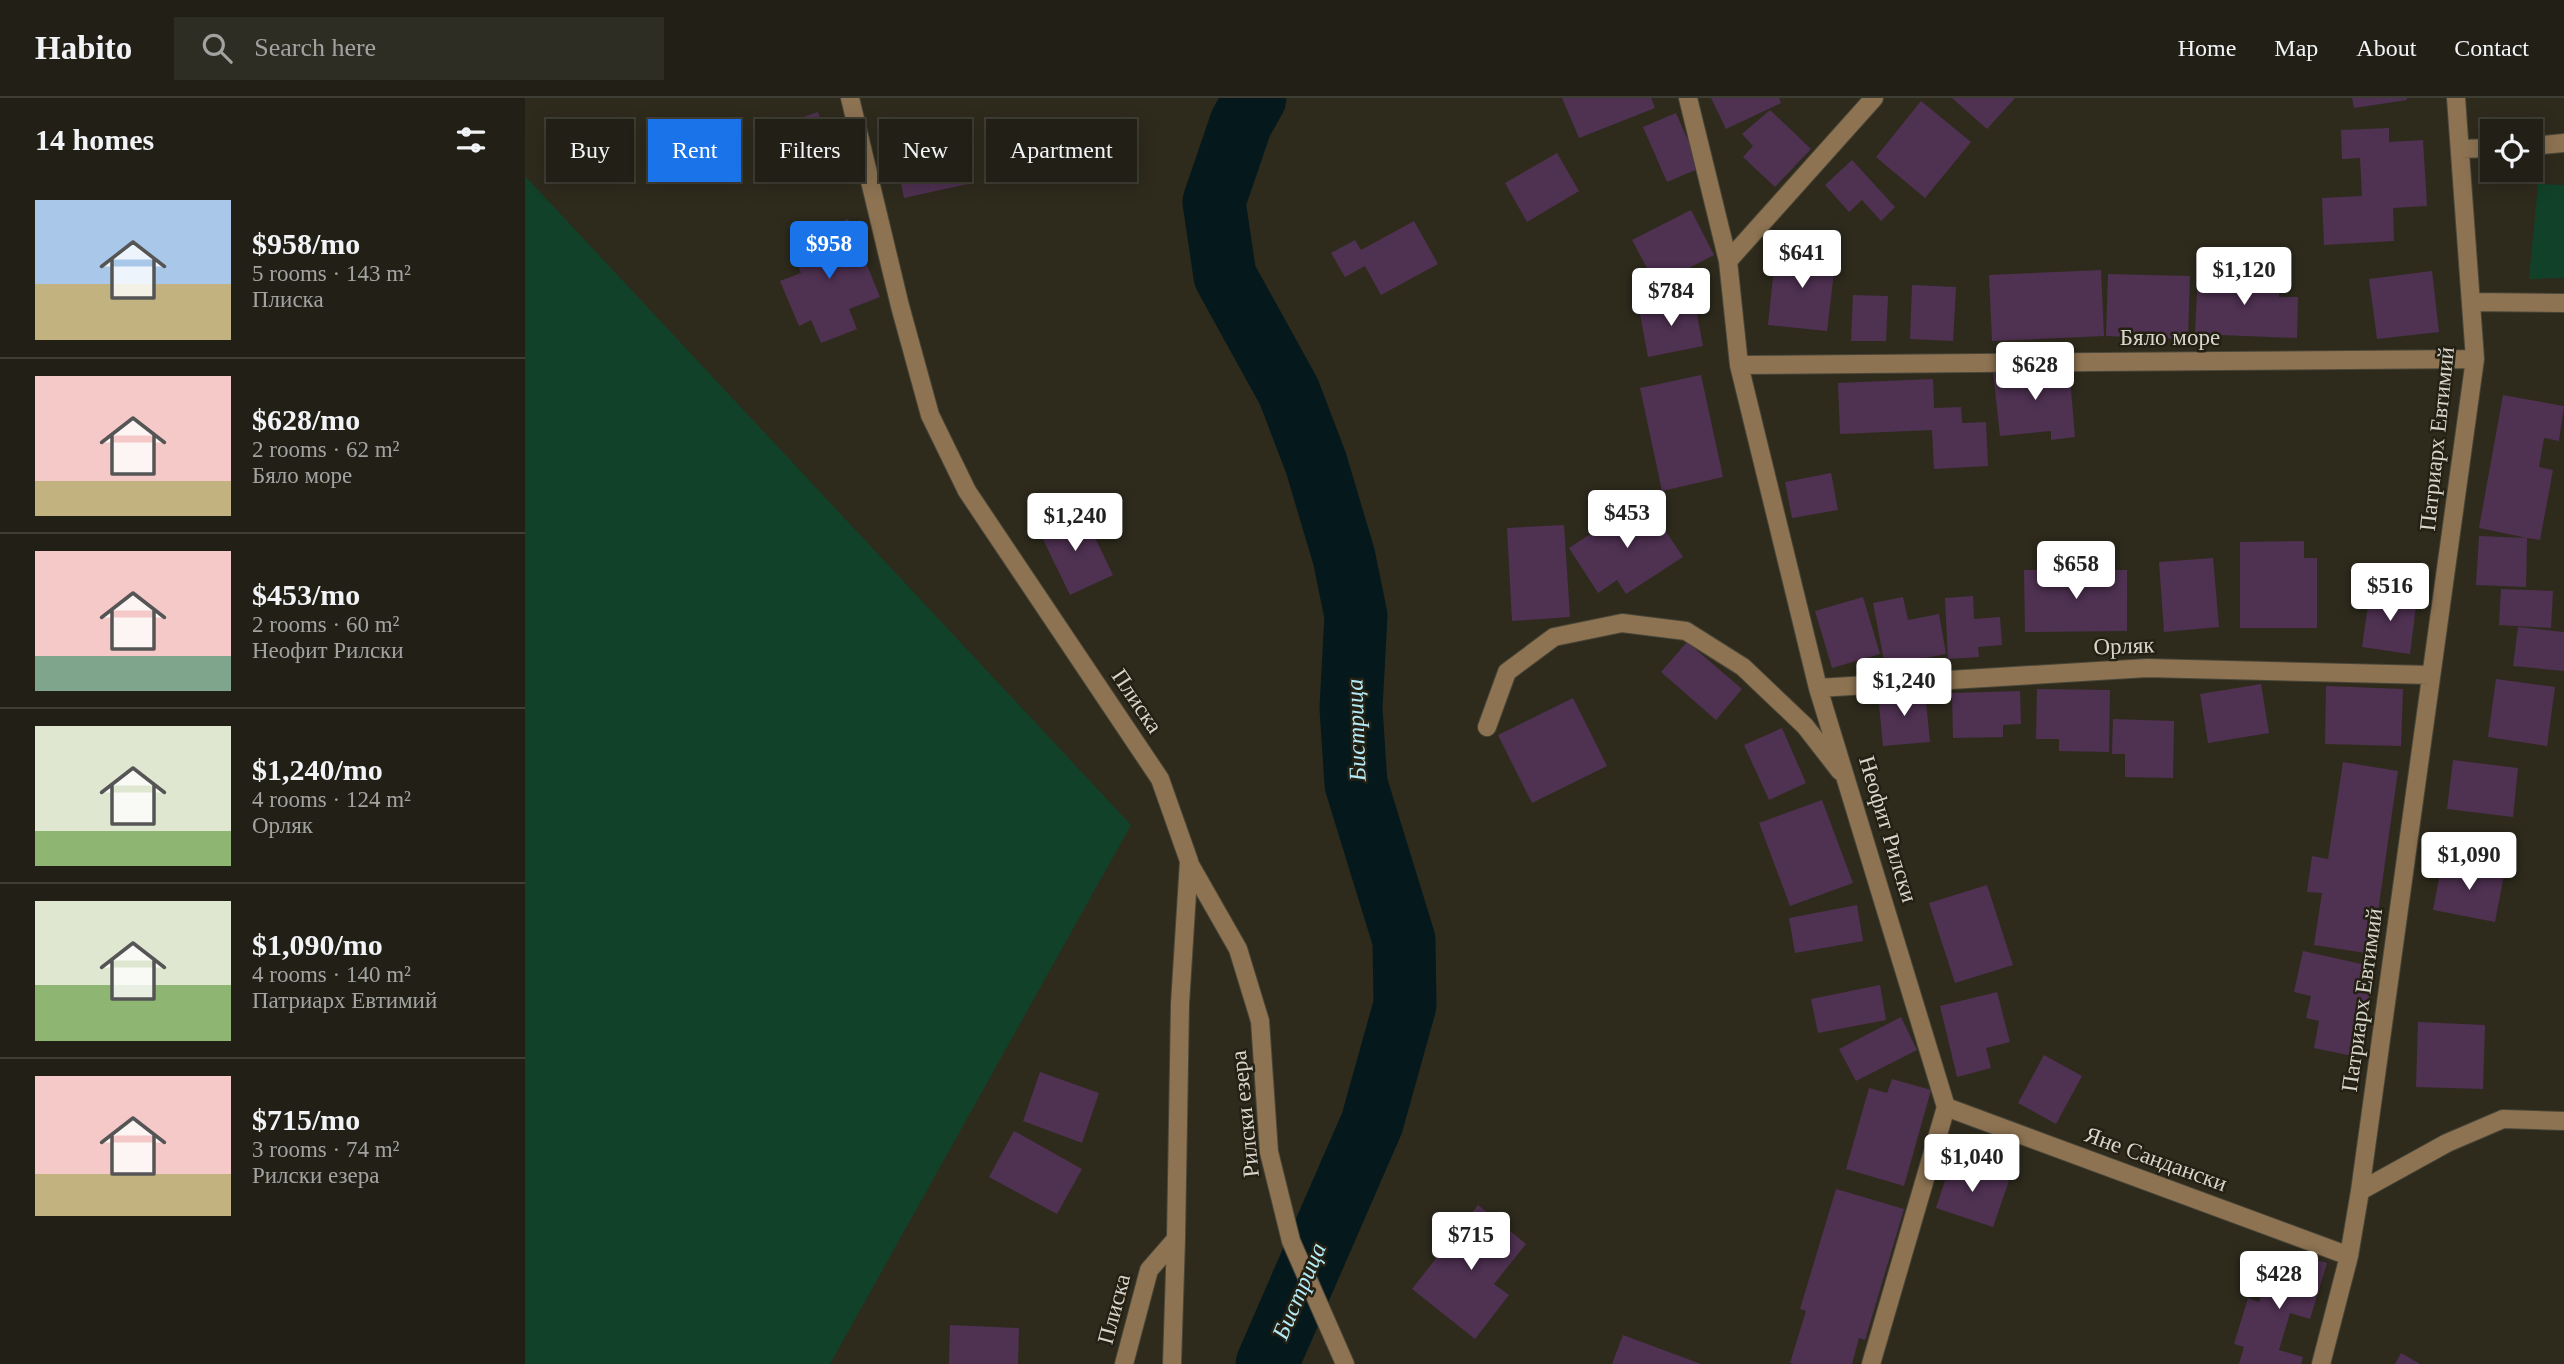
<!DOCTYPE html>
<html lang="en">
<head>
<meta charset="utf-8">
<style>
	:root { --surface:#222016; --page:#2e2d23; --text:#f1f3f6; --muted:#a2a3a1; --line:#3f3e35; --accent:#1a73e8 }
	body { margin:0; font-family:Georgia,serif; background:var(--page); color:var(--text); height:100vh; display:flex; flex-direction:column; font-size:26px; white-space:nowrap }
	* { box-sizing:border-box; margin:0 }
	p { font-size:23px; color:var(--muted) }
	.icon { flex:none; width:38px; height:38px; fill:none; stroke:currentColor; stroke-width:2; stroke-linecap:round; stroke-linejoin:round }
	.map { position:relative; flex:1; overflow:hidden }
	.drawer { display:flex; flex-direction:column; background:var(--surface); width:525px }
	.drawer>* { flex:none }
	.guide { position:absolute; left:21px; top:21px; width:665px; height:63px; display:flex; gap:14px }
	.fabs { position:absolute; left:1955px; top:21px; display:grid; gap:14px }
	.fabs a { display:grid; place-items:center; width:63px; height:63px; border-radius:0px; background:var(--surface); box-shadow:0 4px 18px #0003,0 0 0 2px var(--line); font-size:35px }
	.price { position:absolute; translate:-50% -60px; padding:0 16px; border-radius:7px; background:#fff; color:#222; font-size:23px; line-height:46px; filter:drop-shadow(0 2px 4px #0008) }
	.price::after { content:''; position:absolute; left:50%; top:42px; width:21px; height:16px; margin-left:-10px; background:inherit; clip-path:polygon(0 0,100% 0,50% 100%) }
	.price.current { background:var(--accent); color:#fff }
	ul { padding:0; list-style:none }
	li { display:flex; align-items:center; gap:21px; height:175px; padding:0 35px }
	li+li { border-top:2px solid var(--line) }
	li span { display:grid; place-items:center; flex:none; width:196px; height:140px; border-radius:0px; color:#555 }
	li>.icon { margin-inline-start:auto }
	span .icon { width:84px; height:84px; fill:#fffc; stroke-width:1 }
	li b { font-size:30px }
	h2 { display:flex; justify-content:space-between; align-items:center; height:84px; padding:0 35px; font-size:30px }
	.tag { padding:0 24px; border-radius:0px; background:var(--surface); box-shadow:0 4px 18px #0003,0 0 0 2px var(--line); font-size:24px; line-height:63px }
	.tag.current { background:var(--accent); color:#fff }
	header { display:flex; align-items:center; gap:42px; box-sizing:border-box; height:98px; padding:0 35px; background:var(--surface); border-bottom:2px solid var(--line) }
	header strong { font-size:33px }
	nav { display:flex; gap:38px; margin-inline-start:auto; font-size:24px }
	.search { width:490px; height:63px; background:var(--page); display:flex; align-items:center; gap:18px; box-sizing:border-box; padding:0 24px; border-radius:0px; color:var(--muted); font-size:26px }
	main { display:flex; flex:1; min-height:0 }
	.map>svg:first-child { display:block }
</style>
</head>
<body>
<header>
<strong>Habito</strong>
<div class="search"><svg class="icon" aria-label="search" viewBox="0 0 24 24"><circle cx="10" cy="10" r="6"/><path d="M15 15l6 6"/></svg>Search here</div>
<nav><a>Home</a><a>Map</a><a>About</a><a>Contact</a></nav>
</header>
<main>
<section class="drawer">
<h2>14 homes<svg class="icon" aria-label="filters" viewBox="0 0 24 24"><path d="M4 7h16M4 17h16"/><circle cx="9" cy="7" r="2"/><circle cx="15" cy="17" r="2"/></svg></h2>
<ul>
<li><span style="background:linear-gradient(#a9c7e8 60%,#c2b280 0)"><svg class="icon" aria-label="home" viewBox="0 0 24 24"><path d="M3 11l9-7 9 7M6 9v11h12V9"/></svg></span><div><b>$958/mo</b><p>5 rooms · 143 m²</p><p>Плиска</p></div></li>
<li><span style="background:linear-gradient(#f6c9c9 75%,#c2b280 0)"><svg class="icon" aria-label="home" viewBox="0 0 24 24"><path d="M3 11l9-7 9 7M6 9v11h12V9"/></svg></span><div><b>$628/mo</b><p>2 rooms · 62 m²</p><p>Бяло море</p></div></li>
<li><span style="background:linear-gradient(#f6c9c9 75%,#7fa58c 0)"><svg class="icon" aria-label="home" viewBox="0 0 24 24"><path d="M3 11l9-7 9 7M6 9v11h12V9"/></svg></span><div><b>$453/mo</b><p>2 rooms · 60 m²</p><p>Неофит Рилски</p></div></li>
<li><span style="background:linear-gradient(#dfe7d0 75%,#8fb573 0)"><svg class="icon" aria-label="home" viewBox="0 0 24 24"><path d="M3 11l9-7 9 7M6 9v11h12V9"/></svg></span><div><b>$1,240/mo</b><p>4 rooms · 124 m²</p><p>Орляк</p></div></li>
<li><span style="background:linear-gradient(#dfe7d0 60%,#8fb573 0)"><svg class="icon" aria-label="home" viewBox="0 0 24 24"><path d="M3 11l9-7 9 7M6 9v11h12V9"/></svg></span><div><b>$1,090/mo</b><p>4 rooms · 140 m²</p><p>Патриарх Евтимий</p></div></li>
<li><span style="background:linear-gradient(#f6c9c9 70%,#c2b280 0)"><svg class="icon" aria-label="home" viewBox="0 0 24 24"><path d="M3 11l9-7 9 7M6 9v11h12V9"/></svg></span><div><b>$715/mo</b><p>3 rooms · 74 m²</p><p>Рилски езера</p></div></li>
</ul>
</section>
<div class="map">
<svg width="2039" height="1266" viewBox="0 0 2039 1266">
	<rect width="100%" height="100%" fill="#2e2b1d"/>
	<path fill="#114129" d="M0 78 606 727 305 1266H0Z
		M2013 86 2039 87V180L2004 181Z"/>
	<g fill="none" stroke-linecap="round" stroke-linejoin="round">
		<path stroke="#05191d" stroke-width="63" d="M730 0 716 25 689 104 700 178 764 294 791 365 819 459 831 518 826 610 831 686 879 842 880 907 847 1025 742 1266"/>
	</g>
	<path fill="#4f3152" d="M1037 0H1126L1130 10 1054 40Z
		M1186 0H1254L1256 5 1201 31Z
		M1427 0H1490L1462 31Z
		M1827 0H1882V2L1829 10Z
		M1396 3 1446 44 1400 100 1351 59Z
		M1245 12 1286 51 1250 89 1218 59 1228 48 1217 36Z
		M293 14 310 65 255 83 237 33Z
		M1151 15 1175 70 1142 84 1118 29Z
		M1864 30V44L1898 42 1902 108 1868 110 1869 143 1799 147 1797 100 1837 98 1835 60 1817 61 1816 32Z
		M436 34 447 85 379 100 368 48Z
		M1032 55 1054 93 1002 124 980 85Z
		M1327 62 1370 109 1356 123 1337 102 1324 114 1300 87Z
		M1166 112 1189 157 1131 187 1107 142Z
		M323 121 355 199 324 211 332 231 296 245 286 222 274 228 255 183 276 175 265 145Z
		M889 123 913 166 856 197 840 168 820 179 806 155 830 142 836 152Z
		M1251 150 1311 157 1302 233 1243 227Z
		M1576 172 1579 238 1467 243 1464 177Z
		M1907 173 1914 234 1852 241 1844 181Z
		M1673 175 1754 178V199H1773L1772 240 1670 236Z
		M1583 176 1665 178 1663 241 1581 238Z
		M1387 187 1431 189 1428 243 1385 241Z
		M1328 197 1363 198 1361 243H1326Z
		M1169 201 1178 248 1123 259 1114 211Z
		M1544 268 1550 339 1526 342V333L1475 338 1468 274Z
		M1176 277 1198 379 1137 393 1115 290Z
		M1408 281 1409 310 1436 309 1437 325 1461 324 1463 368 1409 371 1407 332 1315 336 1313 285Z
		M1978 297 2039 308 2034 343 2019 340 2014 369 2028 372 2015 442 2002 440 2001 489 1951 487 1954 438 2002 440 1954 430Z
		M1306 375 1313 412 1267 420 1260 384Z
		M1119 401 1158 459 1101 496 1092 482 1073 495 1044 450Z
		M538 417 543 427 560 419 588 477 545 497 512 429Z
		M1039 427 1045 519 987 523 982 430Z
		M1779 443V460H1792V530H1715V444Z
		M1688 460 1694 529 1639 534 1634 464Z
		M1499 472H1602V533L1500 534Z
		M1976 491 2028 493 2026 530 1974 527Z
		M1845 493 1892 500 1885 556 1837 549Z
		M1448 498 1449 521 1475 519 1477 547 1453 549 1454 559 1423 561 1420 500Z
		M1338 499 1355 556 1307 570 1290 513Z
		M1378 499 1383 522 1414 516 1421 556 1360 568 1348 505Z
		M1993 529 2039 534V573L1988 568Z
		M1162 544 1217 591 1191 622 1136 574Z
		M1971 581 2030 589 2022 648 1963 639Z
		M1736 586 1744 635 1683 645 1675 596Z
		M1801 588 1878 591 1876 648 1800 646Z
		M1512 591 1585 592 1584 654 1534 653V641H1511Z
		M1400 593 1405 644 1358 648 1353 597Z
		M1495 593 1496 626 1478 627V639L1428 640 1427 595Z
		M1048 600 1082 668 1007 705 973 637Z
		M1588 621 1649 623 1648 680 1600 679V656H1587Z
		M1257 630 1281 685 1244 702 1219 647Z
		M1928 662 1993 670 1988 719 1922 711Z
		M1818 664 1873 673 1847 856 1789 847 1797 795 1782 794 1787 758 1803 761Z
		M1297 702 1328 785 1265 808 1234 725Z
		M1917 765 1979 777 1970 824 1908 812Z
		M1462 787 1488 867 1430 885 1404 805Z
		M1332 807 1338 843 1270 855 1264 820Z
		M1778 853 1850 869 1832 959 1789 950 1794 923 1781 920 1786 898 1769 894Z
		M1355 887 1361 922 1293 935 1286 901Z
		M1472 894 1485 944 1461 950 1466 970 1432 979 1415 908Z
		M1376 919 1392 952 1331 983 1314 951Z
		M1893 924 1960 927 1958 991 1891 989Z
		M1519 957 1557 978 1531 1026 1493 1005Z
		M515 974 574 995 557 1045 498 1023Z
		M1367 981 1406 992 1379 1088 1321 1071 1344 990 1362 995Z
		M489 1033 557 1071 532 1116 464 1079Z
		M1426 1064 1484 1083 1468 1129 1411 1110Z
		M1311 1091 1379 1111 1340 1242 1334 1240 1327 1266H1269L1265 1265 1281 1213 1275 1211Z
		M953 1107 1001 1146 969 1186 984 1197 950 1241 887 1191Z
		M1771 1156 1802 1165 1785 1221 1765 1215 1754 1252 1778 1259 1776 1266H1714L1719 1249 1709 1246 1723 1200 1734 1204 1745 1166 1765 1172Z
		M425 1227 494 1230 493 1266H424Z
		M1098 1237 1176 1266H1087Z
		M1876 1255 1895 1266H1870Z"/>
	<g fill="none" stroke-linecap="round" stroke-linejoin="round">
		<g stroke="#494639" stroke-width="20">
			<path id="minor" d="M325 0 375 208 405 317 442 393 635 681 664 763 655 906 651 1141 624 1172 599 1266
				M1163 0 1203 163 1214 267 1293 590 1421 1009 1346 1266
				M2006 48 2039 45
				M1935 51 1967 50
				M1203 163 1349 0
				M1946 204 2039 205
				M1214 267 1950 261
				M1293 590 1622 570 1906 577
				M962 629 982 574 1029 539 1097 525 1161 533 1218 569 1280 628 1315 673
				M664 765 713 851 735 923 744 1054 766 1143 820 1266
				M1421 1009 1824 1158
				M1835 1093 1922 1045 1978 1021 2039 1023
				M647 1266 651 1141
				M1796 1266 1824 1158 1835 1093 1950 261 1931 0"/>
		</g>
		<use href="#minor" stroke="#8d7352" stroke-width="18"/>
	</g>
	<g text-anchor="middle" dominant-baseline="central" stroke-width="5" stroke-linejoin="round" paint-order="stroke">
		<g font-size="23" fill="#d7d5cc" stroke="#242114">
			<text x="1645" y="239">Бяло море</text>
			<text transform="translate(1912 341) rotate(-84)">Патриарх Евтимий</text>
			<text transform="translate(1599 548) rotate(-2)">Орляк</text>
			<text transform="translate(612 603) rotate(56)">Плиска</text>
			<text transform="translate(1363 731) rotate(73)">Неофит Рилски</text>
			<text transform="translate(1837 902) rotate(-82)">Патриарх Евтимий</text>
			<text transform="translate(720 1016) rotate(-96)">Рилски езера</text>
			<text transform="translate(1631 1061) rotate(20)">Яне Сандански</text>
			<text transform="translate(589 1211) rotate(-75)">Плиска</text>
		</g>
		<g font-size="24" font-style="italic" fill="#b4ebf8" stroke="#242114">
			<text transform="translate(831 632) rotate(-92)">Бистрица</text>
			<text transform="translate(774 1193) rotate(-67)">Бистрица</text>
		</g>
	</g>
</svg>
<div class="fabs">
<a><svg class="icon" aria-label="locate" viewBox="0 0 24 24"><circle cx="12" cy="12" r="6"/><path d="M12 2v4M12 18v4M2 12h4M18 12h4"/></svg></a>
</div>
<b class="price current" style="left:304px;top:183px">$958</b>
<b class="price" style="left:1277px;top:192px">$641</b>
<b class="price" style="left:1719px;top:209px">$1,120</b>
<b class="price" style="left:1146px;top:230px">$784</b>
<b class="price" style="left:1510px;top:304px">$628</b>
<b class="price" style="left:1102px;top:452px">$453</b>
<b class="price" style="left:550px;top:455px">$1,240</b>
<b class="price" style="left:1551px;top:503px">$658</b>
<b class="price" style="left:1865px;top:525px">$516</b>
<b class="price" style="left:1379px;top:620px">$1,240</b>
<b class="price" style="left:1944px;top:794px">$1,090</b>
<b class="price" style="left:1447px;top:1096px">$1,040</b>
<b class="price" style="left:946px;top:1174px">$715</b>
<b class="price" style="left:1754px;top:1213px">$428</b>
<div class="guide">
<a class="tag">Buy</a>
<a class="tag current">Rent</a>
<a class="tag">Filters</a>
<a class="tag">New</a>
<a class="tag">Apartment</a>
</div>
</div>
</main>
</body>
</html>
